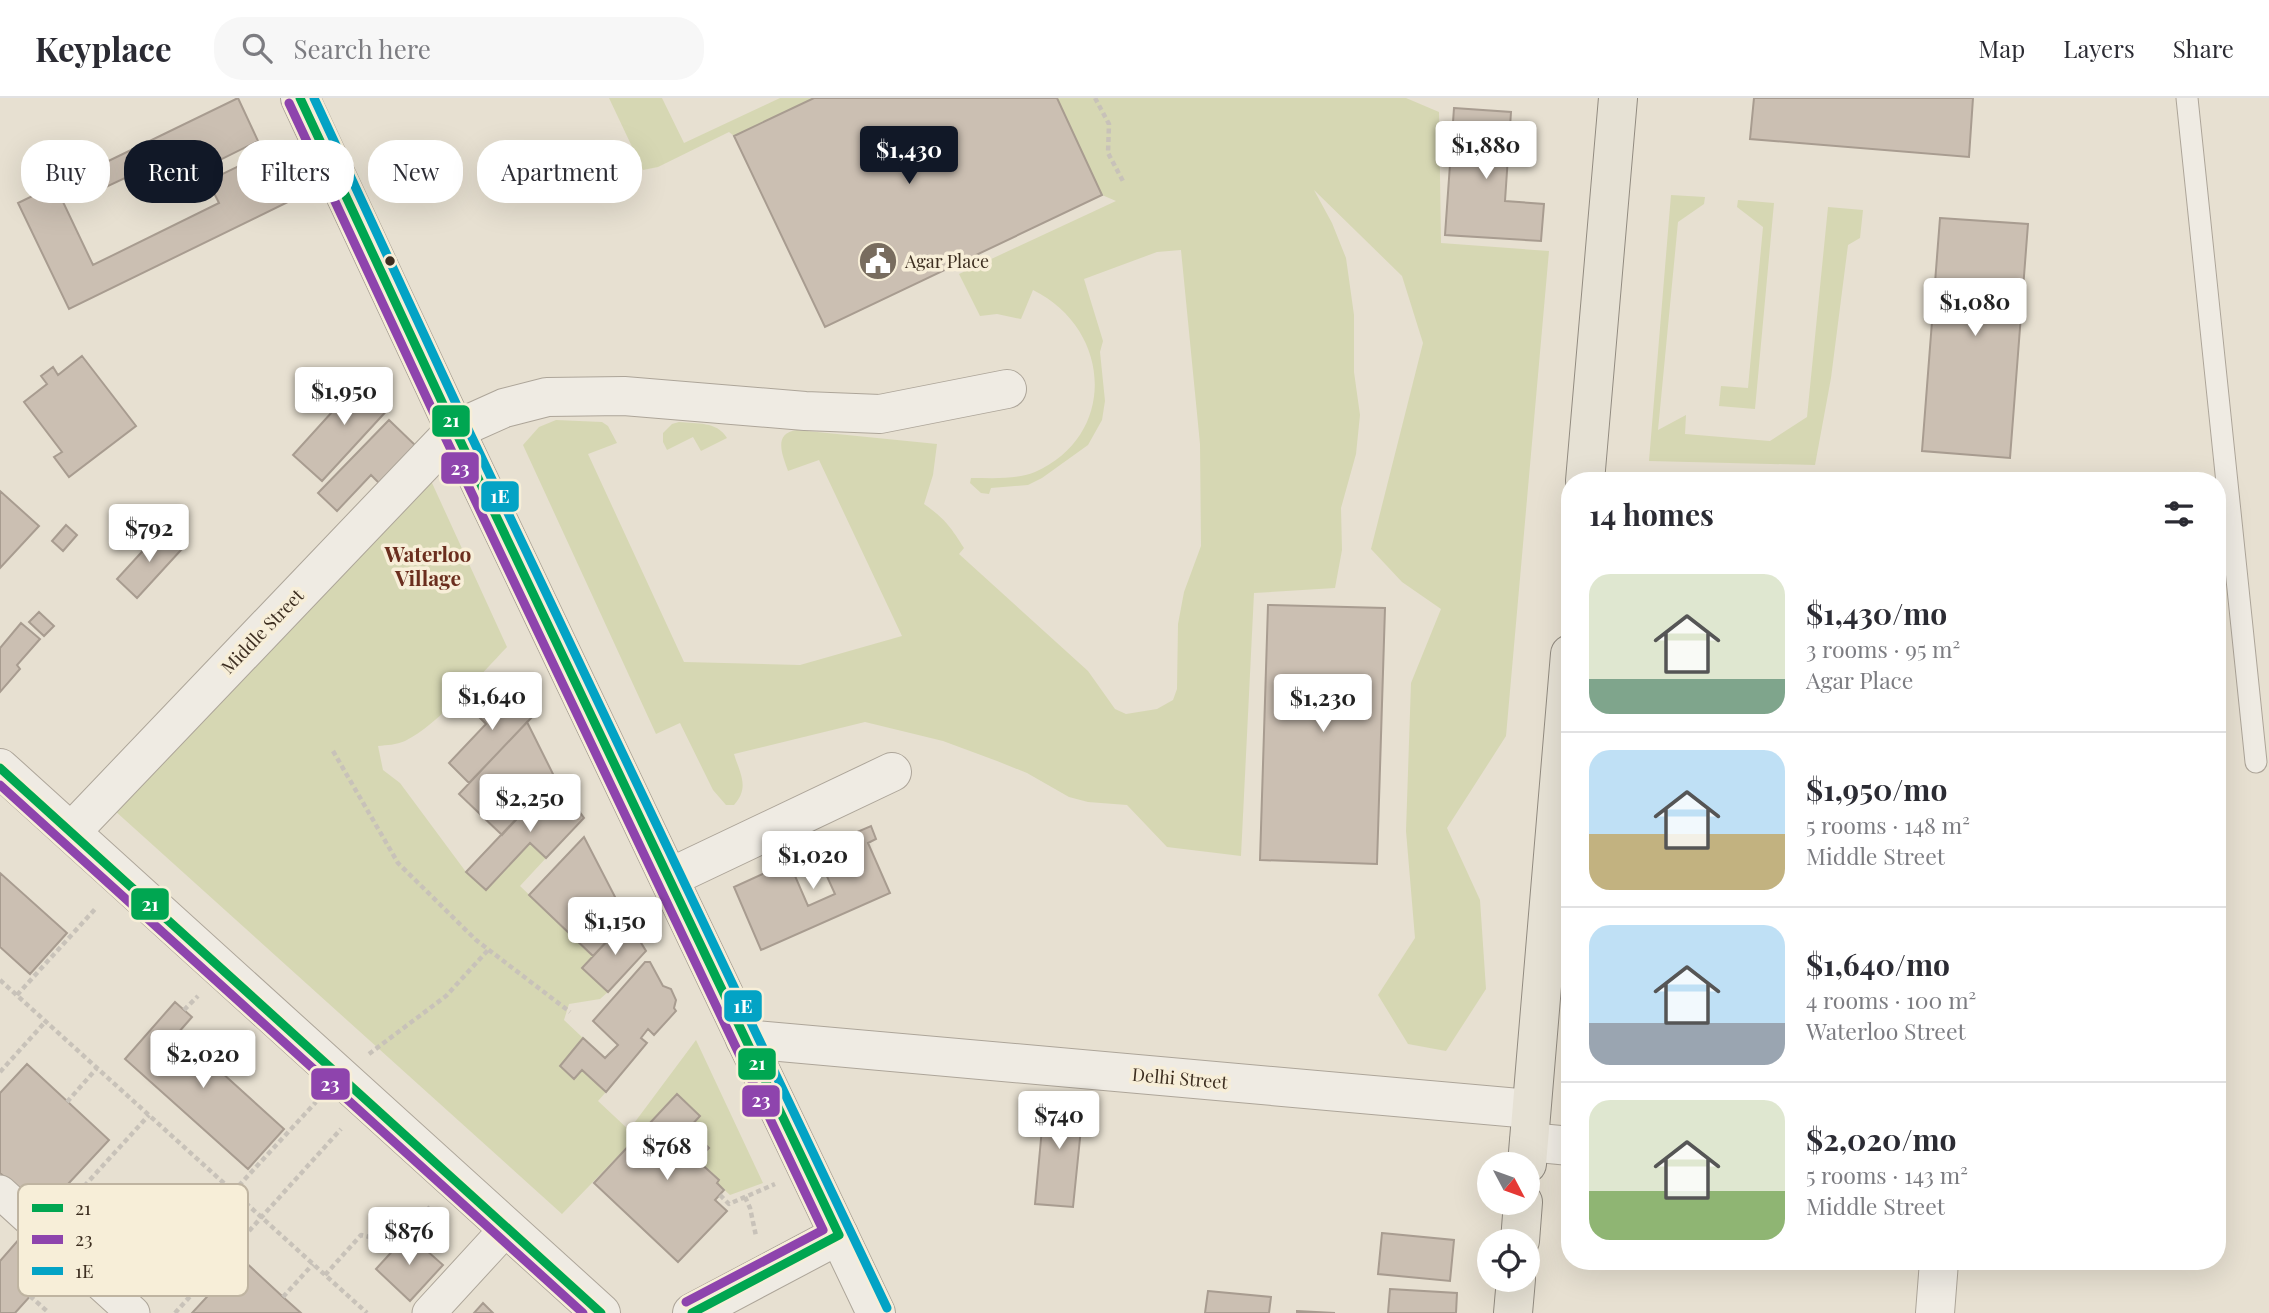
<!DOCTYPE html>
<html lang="en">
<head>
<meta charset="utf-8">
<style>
	:root { --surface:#fff; --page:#f7f7f7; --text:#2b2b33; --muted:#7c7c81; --line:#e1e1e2; --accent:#111827 }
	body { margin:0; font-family:"Playfair Display",serif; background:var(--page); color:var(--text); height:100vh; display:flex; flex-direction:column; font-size:26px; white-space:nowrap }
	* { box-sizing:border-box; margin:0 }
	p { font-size:23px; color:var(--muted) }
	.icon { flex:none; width:38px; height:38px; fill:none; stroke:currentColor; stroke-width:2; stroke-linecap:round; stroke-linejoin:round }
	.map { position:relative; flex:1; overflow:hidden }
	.sheet { position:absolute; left:1561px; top:374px; width:665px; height:798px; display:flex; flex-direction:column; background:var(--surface); border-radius:28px; box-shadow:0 7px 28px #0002 }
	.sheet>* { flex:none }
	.banner { position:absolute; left:21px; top:42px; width:665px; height:63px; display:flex; gap:14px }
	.needle { width:46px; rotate:131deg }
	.buttons { position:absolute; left:1477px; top:1054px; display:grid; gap:14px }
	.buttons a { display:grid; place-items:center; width:63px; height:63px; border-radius:50%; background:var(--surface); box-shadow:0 7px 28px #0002; font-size:35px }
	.price { position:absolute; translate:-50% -60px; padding:0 16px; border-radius:7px; background:#fff; color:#222; font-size:23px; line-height:46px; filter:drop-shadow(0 2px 4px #0008) }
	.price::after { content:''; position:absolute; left:50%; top:42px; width:21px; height:16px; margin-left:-10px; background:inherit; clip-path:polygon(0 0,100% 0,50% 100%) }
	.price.active { background:var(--accent); color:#fff }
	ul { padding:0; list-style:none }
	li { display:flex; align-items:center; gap:21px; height:175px; padding:0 28px }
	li+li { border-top:2px solid var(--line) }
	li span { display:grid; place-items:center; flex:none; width:196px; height:140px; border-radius:21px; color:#555 }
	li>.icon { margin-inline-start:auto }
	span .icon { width:84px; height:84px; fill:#fffc; stroke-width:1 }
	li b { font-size:30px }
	h2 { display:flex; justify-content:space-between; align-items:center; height:84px; padding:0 28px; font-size:30px }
	.pill { padding:0 24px; border-radius:28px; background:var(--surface); box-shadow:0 7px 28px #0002; font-size:24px; line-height:63px }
	.pill.active { background:var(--accent); color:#fff }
	header { display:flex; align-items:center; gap:42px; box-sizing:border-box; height:98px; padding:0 35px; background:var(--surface); border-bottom:2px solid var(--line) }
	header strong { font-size:33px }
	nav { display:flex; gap:38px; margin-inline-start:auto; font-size:24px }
	.search { width:490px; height:63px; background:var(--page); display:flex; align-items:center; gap:18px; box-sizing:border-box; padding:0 24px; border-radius:28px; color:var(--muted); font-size:26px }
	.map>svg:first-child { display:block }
</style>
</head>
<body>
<header>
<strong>Keyplace</strong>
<div class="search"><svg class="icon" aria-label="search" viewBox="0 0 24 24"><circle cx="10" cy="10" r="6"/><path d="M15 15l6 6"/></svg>Search here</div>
<nav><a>Map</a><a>Layers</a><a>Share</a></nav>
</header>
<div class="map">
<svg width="2269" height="1215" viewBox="0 0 2269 1215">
	<rect width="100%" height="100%" fill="#e7e0d1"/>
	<path fill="#d6d7b3" d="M609 0H662L684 45 780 0H814L734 38 729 34 658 69 643 72Z
		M1057 0H1406L1439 14 1441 145 1549 153 1506 638 1447 730 1480 802 1486 891 1446 953 1408 946 1378 897 1415 840 1406 733 1411 585 1441 511 1402 484 1371 451 1423 245 1402 178 1314 92 1332 125 1346 160 1354 217V274L1360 317 1356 356 1341 410 1342 452 1335 490 1254 495 1241 758 1167 749 1127 707 1088 704 1069 699 1027 675 997 663 943 643 865 624 734 656C740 676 750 689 734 707H726L713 692 680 625 656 636 523 347 539 329 556 322 602 324 608 328 617 345 588 356 684 564 800 567 902 538 819 362 788 373C783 358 772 335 797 332L937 346 933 377 924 406C945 421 950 428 964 450L959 456 1088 573 1115 611 1126 616 1157 611 1173 602 1177 591 1178 526 1184 494 1201 448 1200 346 1181 152 1157 154 1084 181 1103 243 1100 254 1105 303 1102 322 1088 347 1042 380 1028 387 991 390 989 396 981 395 970 385 971 380C992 380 1015 382 1035 374 1118 337 1112 231 1033 192L1021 221 997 216 980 218 959 176 1116 103 1102 97Z
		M1671 97 1705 99 1704 106 1678 124 1658 332 1686 317 1685 336 1770 343 1807 319 1828 109 1863 112 1860 140 1848 147 1831 280 1815 367 1649 363Z
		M1738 102 1774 105 1755 311 1719 308 1721 288 1748 290 1763 129 1737 109Z
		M679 324C697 326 717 323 727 340L701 353 693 339 667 352 663 344V335L672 326Z
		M427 374 507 549C481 576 438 627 405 643 396 647 387 647 378 648L383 672 400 685 466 774 485 792 530 745 546 760 520 788 593 858 608 894 600 901 569 906 564 922 583 940 560 968 574 981 582 972 606 994 598 1003 629 1032 696 942 763 1085 730 1097 717 1085 718 1082 697 1062 708 1049 689 1030 700 1018 677 997 562 1116 114 712Z"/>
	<path fill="#cbbfb2" stroke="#a89c90" stroke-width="2" d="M238 0 258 43 204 70 193 48 106 89 96 69Z
		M814 0H1057L1102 97 825 229 734 38Z
		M1754 0H1973L1969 59 1750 41Z
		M1454 10 1511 14 1505 103 1544 106 1541 143 1445 137Z
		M272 52 296 100 69 211 18 105 55 87 93 167 219 105 208 83Z
		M1940 120 2028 126 2010 360 1922 353Z
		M82 258 136 328 69 379 54 359 62 354 24 304 47 286 41 278 53 269 58 277Z
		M371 271 391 308 322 383 293 357Z
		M389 322 416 348 380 386 371 377 337 413 318 395Z
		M0 393 39 428 0 470Z
		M66 427 77 437 63 453 52 443Z
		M161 433 181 452 137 500 117 481Z
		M1268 507 1385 510 1377 766 1260 762Z
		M39 514 54 528 44 538 29 524Z
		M21 525 40 541 17 567 20 571 0 594V550Z
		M501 586 534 617 469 685 449 665 486 626 474 614Z
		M527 624 555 680 502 737 459 696Z
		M555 680 584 720 546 760 530 745 486 792 466 774Z
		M871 728 876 741 868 745 890 795 761 852 734 789 789 764 808 808 835 796 815 752Z
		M584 739 627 822 593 858 529 797Z
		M0 775 67 835 30 876 0 849Z
		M627 822 646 853 608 894 582 870Z
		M645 864H650L663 888 671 891 676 902 674 910 676 913 654 937 648 931 641 940 647 945 606 994 582 972 574 981 560 968 583 940 605 960 618 947 593 923Z
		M175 904 192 919 178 935 284 1031 248 1071 125 961Z
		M27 966 109 1042 42 1114 0 1075V995Z
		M677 996 700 1018 689 1030 709 1050 697 1062 719 1082 717 1085 724 1092 715 1102 727 1113 678 1164 594 1085Z
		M1045 998 1084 1001 1073 1109 1035 1106Z
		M27 1132 59 1166 15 1215H0V1163Z
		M1382 1135 1454 1142 1450 1183 1378 1176Z
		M408 1136 443 1167 410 1203 376 1171Z
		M242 1161 283 1199 301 1215H192Z
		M1390 1191 1457 1195 1456 1215H1388Z
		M1208 1193 1271 1199 1269 1215H1205Z
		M483 1205 493 1215H474Z
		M1297 1213 1335 1215H1297Z"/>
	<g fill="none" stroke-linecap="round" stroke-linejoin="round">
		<g stroke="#ada599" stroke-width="23">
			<path id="service" d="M2187 0 2256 664"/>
		</g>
		<g stroke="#ada599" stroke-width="35">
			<path id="pedestrian" d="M0 1094 133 1215
				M429 1215 507 1130"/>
		</g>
		<g stroke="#ada599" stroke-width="40">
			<path id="minor" d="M0 670 601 1215
				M71 734 455 332 504 310 547 299 624 298 805 313 880 316 1007 291
				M669 780 892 674
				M745 941 1530 1011
				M1529 1044 1570 1048
				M692 1215 839 1137
				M1935 1215 1939 1164"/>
		</g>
		<g stroke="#ada599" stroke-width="40">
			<path id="tertiary" d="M300 0 455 332 876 1215"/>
		</g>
		<g stroke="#928b80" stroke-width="40">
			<path id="primary" d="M1585 383 1618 0
				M1527 1066 1570 556
				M1520 1143 1523 1104
				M1513 1215 1516 1181"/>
		</g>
		<path stroke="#c8c2b9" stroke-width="4.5" stroke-dasharray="5 3.5" stroke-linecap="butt" d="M1095 0 1109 26 1108 55 1124 85
			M333 653 398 765 476 842 570 914
			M0 882 367 1215
			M17 897 96 810
			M184 912 198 898
			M369 956 446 898 489 851
			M0 974 46 923
			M67 1004 97 970
			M233 1094 316 1004
			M720 1097 729 1106 775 1086
			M745 1099 750 1110 756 1138
			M67 1107 149 1017
			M325 1177 361 1137 396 1145 430 1109
			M30 1198 49 1215
			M283 1199 313 1166
			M175 1215 341 1031"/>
		<use href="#service" stroke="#efebe3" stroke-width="21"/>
		<use href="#pedestrian" stroke="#efebe3" stroke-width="33"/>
		<use href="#minor" stroke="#efebe3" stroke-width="38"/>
		<use href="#tertiary" stroke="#efebe3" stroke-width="38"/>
		<use href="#primary" stroke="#e6e1d4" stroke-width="38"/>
		<g stroke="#f7eed8" stroke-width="14">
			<path id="bus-1" d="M300 0 455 332 839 1137 692 1215
				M0 670 601 1215"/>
		</g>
		<g stroke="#f7eed8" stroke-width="14">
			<path id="bus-2" d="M289 5 444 337 823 1132 686 1204
				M0 687 583 1215"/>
		</g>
		<g stroke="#f7eed8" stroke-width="14">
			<path id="bus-3" d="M314 0 466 327 887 1210"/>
		</g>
		<use href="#bus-1" stroke="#00a651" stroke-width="9"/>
		<use href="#bus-2" stroke="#8e44ad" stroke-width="9"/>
		<use href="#bus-3" stroke="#03a3c5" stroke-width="9"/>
	</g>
	<defs>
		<g id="civic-disc" transform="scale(2.0125)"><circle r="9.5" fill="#786c5e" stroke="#f7eed8"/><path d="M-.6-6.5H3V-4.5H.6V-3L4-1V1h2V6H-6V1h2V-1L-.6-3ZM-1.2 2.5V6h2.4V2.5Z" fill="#fff"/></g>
	</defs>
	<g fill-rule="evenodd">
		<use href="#civic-disc" x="878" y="163"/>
	</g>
	<circle fill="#3d2e20" stroke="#f7eed8" stroke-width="2.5" cx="390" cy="163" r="6"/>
	<g text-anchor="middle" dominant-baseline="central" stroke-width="7" stroke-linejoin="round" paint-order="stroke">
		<g font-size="18" fill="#3d2e20" stroke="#f7eed8" text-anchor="start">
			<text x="905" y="163">Agar Place</text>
		</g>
		<g font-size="18" fill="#3d2e20" stroke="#f7eed8">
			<text transform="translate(262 533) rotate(-46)">Middle Street</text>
			<text transform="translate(1180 980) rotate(5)">Delhi Street</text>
		</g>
		<g font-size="21" font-weight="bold" fill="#6b2e1e" stroke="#f7eed8">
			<text x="428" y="455">Waterloo<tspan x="428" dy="24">Village</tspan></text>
		</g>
	</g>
	<rect x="18" y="1086" width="230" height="112" rx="10" fill="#f7eed8" stroke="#bfb4a1" stroke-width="2"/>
	<rect x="32" y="1106" width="31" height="8" fill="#00a651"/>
	<rect x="32" y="1137" width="31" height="9" fill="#8e44ad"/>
	<rect x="32" y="1169" width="31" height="8" fill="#03a3c5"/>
	<g font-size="19" fill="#3d2e20">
		<text x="75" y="1117">21</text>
		<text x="75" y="1148">23</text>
		<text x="75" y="1180">1E</text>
	</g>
	<g stroke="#f7eed8" stroke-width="2.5">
		<rect x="431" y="306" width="40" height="34" rx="7" fill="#00a651"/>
		<rect x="440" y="353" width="40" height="34" rx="7" fill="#8e44ad"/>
		<rect x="480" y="382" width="40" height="33" rx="7" fill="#03a3c5"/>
		<rect x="130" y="789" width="40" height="34" rx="7" fill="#00a651"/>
		<rect x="723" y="891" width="40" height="34" rx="7" fill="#03a3c5"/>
		<rect x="737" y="949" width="40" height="34" rx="7" fill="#00a651"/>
		<rect x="310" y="969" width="41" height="34" rx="7" fill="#8e44ad"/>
		<rect x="741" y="986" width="40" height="34" rx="7" fill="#8e44ad"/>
	</g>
	<g font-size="19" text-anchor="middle" font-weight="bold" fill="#fff">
		<text x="451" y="329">21</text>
		<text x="460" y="377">23</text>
		<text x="500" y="405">1E</text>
		<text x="150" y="813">21</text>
		<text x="743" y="915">1E</text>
		<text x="757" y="972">21</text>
		<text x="330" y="993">23</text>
		<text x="761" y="1009">23</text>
	</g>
</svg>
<div class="buttons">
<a><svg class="needle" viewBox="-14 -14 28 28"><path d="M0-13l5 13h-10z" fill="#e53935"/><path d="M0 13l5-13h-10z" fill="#7c7c81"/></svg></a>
<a><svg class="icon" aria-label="locate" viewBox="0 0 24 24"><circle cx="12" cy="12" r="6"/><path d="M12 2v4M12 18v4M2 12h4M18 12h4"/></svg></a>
</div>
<b class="price" style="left:1486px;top:83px">$1,880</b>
<b class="price active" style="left:909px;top:88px">$1,430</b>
<b class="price" style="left:1975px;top:240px">$1,080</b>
<b class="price" style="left:344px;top:329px">$1,950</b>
<b class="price" style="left:149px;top:466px">$792</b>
<b class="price" style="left:492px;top:634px">$1,640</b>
<b class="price" style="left:1323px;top:636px">$1,230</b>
<b class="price" style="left:530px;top:736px">$2,250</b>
<b class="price" style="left:813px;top:793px">$1,020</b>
<b class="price" style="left:615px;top:859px">$1,150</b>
<b class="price" style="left:203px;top:992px">$2,020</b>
<b class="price" style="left:1059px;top:1053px">$740</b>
<b class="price" style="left:667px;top:1084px">$768</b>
<b class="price" style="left:409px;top:1169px">$876</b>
<div class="banner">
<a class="pill">Buy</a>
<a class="pill active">Rent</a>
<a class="pill">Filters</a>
<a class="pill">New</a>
<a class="pill">Apartment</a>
</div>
<section class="sheet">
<h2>14 homes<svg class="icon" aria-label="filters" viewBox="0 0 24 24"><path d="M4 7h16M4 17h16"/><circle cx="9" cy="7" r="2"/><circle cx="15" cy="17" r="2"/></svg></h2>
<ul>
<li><span style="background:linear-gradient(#dfe7d0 75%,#7fa58c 0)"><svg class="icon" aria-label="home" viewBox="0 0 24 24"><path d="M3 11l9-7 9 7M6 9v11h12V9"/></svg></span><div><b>$1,430/mo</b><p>3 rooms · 95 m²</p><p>Agar Place</p></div></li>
<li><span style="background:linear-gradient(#bfe0f5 60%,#c2b280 0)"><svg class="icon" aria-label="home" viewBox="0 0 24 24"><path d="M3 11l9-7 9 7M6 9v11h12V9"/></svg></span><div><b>$1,950/mo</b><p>5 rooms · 148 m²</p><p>Middle Street</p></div></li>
<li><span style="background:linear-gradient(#bfe0f5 70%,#9aa5b1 0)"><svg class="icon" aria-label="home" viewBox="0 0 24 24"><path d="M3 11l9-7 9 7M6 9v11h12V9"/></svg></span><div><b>$1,640/mo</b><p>4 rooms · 100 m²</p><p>Waterloo Street</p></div></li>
<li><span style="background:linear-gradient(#dfe7d0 65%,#8fb573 0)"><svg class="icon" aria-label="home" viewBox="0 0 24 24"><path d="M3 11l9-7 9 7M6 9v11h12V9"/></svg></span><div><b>$2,020/mo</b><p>5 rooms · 143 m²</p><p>Middle Street</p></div></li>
</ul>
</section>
</div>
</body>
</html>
